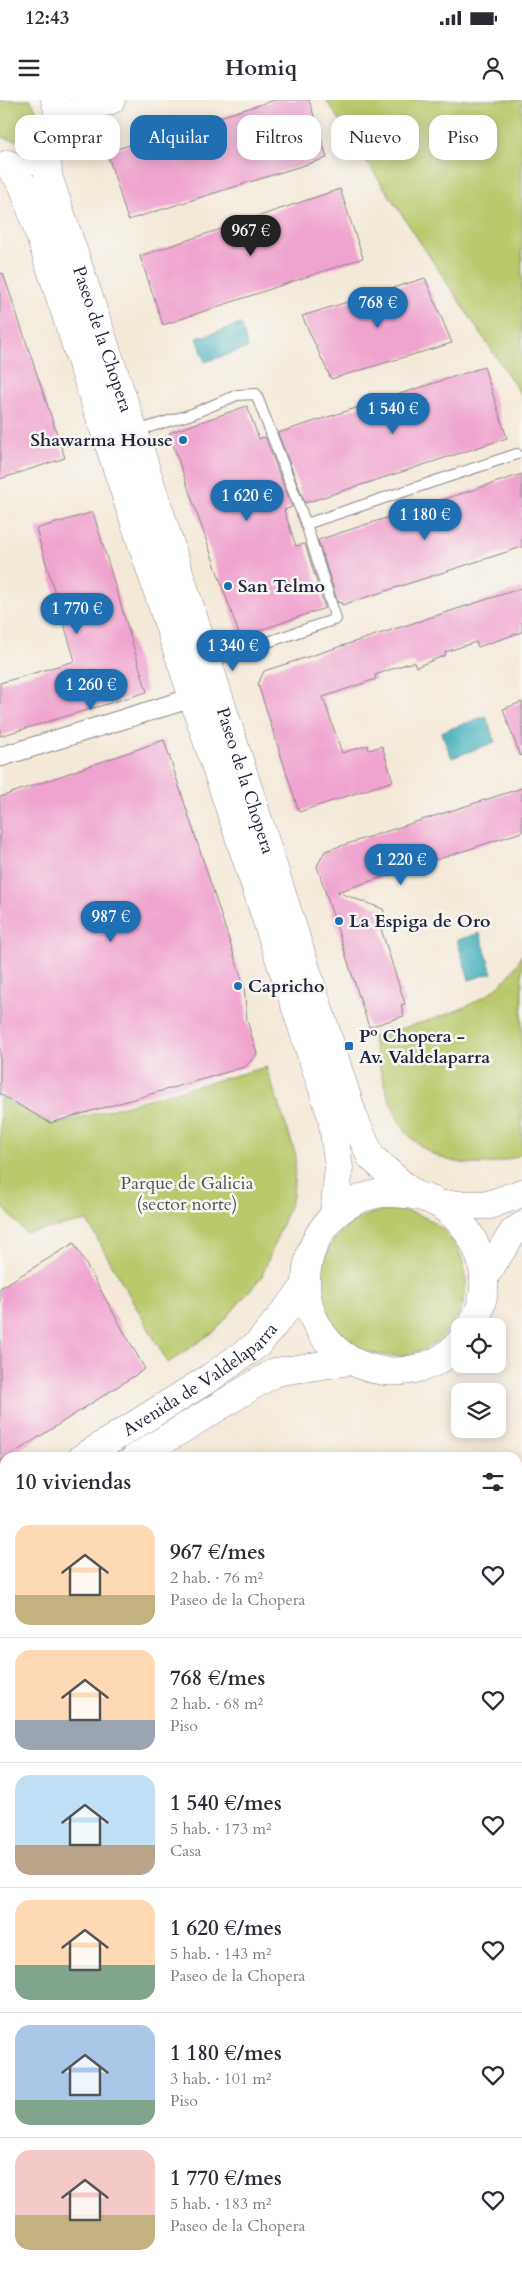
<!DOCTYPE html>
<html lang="es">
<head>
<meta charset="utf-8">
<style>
	:root { --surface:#fff; --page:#f2f2f3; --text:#2b2b33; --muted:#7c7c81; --line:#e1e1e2; --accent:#1f6fb2 }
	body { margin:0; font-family:Cardo,serif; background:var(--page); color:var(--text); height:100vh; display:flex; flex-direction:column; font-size:19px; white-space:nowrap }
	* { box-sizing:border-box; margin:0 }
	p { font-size:16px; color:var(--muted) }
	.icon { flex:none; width:28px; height:28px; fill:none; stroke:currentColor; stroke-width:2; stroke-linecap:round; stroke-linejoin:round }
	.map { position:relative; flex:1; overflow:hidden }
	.side { position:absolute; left:0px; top:1352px; width:522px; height:821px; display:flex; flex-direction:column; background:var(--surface); border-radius:15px 15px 0 0; box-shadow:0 2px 12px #0003 }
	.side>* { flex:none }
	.top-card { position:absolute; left:15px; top:15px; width:492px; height:45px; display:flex; gap:10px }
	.tools { position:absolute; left:451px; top:1218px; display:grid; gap:10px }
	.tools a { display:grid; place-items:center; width:55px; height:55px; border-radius:10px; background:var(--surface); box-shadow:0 2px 12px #0003; font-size:25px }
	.price { position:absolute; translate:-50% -42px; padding:0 11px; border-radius:18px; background:var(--accent); color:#fff; font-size:16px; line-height:32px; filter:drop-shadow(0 1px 2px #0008) }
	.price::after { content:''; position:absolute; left:50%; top:30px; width:15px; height:11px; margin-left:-8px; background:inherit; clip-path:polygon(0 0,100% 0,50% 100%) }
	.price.selected { background:#222; color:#fff }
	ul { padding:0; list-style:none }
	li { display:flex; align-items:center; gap:15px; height:125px; padding:0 15px }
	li+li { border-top:1px solid var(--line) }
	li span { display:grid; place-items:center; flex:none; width:140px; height:100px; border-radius:15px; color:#555 }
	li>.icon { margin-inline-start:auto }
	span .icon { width:60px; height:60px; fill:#fffc; stroke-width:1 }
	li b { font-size:21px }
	h2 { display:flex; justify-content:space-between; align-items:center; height:60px; padding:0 15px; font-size:21px }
	.chip { padding:0 18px; border-radius:15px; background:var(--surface); box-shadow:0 2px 12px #0003; font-size:18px; line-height:45px }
	.chip.selected { background:var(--accent); color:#fff }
	.status { display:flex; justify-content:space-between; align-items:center; height:35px; padding:0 25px; background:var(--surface); direction:ltr }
	.status svg { height:14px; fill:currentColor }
	header { display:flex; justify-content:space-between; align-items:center; height:65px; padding:0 15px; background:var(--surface); font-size:22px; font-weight:700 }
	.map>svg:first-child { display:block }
</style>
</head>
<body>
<div class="status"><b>12:43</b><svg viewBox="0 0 49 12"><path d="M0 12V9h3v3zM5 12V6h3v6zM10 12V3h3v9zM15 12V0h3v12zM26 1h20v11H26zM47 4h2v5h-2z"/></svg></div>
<header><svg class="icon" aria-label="menu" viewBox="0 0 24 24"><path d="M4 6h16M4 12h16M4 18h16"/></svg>Homiq<svg class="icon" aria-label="person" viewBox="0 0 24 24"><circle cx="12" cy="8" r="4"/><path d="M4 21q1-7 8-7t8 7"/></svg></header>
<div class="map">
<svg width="522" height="2173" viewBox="0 0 522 2173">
	<rect width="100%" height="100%" fill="#f6f6f2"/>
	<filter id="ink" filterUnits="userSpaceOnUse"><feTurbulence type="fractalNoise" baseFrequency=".02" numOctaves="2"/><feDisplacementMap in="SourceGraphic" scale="10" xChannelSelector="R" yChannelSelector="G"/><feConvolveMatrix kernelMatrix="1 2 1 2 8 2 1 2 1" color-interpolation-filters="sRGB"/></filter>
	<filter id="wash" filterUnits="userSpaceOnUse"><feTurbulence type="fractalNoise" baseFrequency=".0096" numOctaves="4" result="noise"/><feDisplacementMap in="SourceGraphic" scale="20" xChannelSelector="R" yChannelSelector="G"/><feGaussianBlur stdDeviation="1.12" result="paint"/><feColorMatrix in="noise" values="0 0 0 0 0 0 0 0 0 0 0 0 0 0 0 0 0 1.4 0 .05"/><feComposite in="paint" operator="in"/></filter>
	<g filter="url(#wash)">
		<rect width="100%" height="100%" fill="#f4e9d8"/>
		<path fill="#b9c96c" stroke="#6e7654" d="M0 0H30C49 21 23 52 0 35Z
			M326 0H522V296Z
			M522 854V1054C481 1074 425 1065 401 1024 385 998 380 965 372 937 422 921 500 909 522 854Z
			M266 967 296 1055 293 1096 262 1176 216 1230 168 1263 87 1121 26 1133 0 1104V997L53 1025Z
			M320 1183a73 73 0 1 1 146 0a73 73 0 1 1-146 0Z"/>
		<path fill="#3fafb9" stroke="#30687a" d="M241 224 248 248 205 262 197 238Z
			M486 616 495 642 452 658 441 632Z
			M480 833 492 873 469 880 457 840Z"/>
		<g id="blocks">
			<path fill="#f0a3ce" d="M275 0H309L327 58 128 120 107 52Z
				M340 89 363 158 163 225 140 156Z
				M3 173 65 358 0 379V174Z
				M425 178 452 243 331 279 302 216Z
				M484 267 507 338 305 403 278 333Z
				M247 306 259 339 265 337 292 407 284 410 296 446 305 444 325 508 240 537 169 333Z
				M522 374V447L342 505 341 502 338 503 318 440Z
				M93 412 147 592 0 636V583L75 561 36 429Z
				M522 488V532L478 547 476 542 445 552 446 555 416 567 414 562 406 564 375 575 376 579 323 597 342 653 368 645 369 650 382 646 393 681 299 712 258 584 264 571Z
				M522 602V655L520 656 503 609Z
				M164 640 244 886 247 920 257 954 245 967 50 1023 0 994V697Z
				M522 688V732L337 792 383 809 389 827 381 829 405 904 401 905 404 916 369 927 317 766 325 751Z
				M74 1143 145 1269 0 1362V1188Z"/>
		</g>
	</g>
	<g filter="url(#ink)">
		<use href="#blocks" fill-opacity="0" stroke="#8b868a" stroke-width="1"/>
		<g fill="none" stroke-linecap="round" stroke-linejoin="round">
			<g stroke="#8b868a" stroke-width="12">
				<path id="lane" d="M136 331 192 314 237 295 256 294 306 424 336 519 209 562
					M306 424 517 354"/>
			</g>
			<g stroke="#8b868a" stroke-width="21">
				<path id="street" d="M0 657 192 598"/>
			</g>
			<g stroke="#8b868a" stroke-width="29">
				<g id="secondary">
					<path d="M59 25 82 9 111 0"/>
					<path id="s1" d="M47 50 48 76 134 332 353 1016 371 1057 413 1094"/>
					<path d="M33 60C56 49 64 23 55 0"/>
					<path d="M8 64 23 85 332 1017 339 1068 334 1115"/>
				</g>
			</g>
			<g stroke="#8b868a" stroke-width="29">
				<g id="highway">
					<path d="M441 1105H489L522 1093"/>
					<path d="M484 1177 514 1131 522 1126"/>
					<path d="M460 1242C449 1255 435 1264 419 1268 331 1291 272 1191 328 1122 341 1106 366 1093 387 1093 406 1093 426 1095 442 1106 473 1127 492 1168 481 1205 479 1212 475 1219 472 1226"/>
					<path id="s2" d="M82 1358 211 1277 258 1244 305 1187"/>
					<path d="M135 1358 275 1272 351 1261"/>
					<path d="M0 1409 5 1406"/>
					<path d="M0 1439 5 1436"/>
				</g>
			</g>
			<use href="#lane" stroke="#fff" stroke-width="10"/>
			<use href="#street" stroke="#fff" stroke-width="19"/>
			<use href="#secondary" stroke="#fff" stroke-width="28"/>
			<use href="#highway" stroke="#fff" stroke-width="28"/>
		</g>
	</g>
	<g fill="#1f6fb2" stroke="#f6f6f2" stroke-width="2">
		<circle cx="183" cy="340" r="5"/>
		<circle cx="228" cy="486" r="5"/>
		<circle cx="339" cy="821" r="5"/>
		<circle cx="238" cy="886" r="5"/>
		<rect x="344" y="941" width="10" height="10" rx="2.5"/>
	</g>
	<g text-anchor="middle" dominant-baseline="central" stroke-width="5" stroke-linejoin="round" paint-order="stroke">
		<g font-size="18" fill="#22223b" stroke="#f6f6f2">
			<text stroke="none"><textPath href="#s1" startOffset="198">Paseo de la Chopera</textPath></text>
			<text stroke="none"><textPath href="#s1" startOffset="662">Paseo de la Chopera</textPath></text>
			<text stroke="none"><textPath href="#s2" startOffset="142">Avenida de Valdelaparra</textPath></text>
		</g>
		<g font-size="18" font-weight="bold" fill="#22223b" stroke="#f6f6f2" text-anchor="start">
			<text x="173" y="340" text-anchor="end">Shawarma House</text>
			<text x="238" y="486">San Telmo</text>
			<text x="349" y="821">La Espiga de Oro</text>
			<text x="248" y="886">Capricho</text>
			<text x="359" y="936">Pº Chopera -<tspan x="359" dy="21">Av. Valdelaparra</tspan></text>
		</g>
		<g font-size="18" fill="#4f544a" stroke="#f6f6f2">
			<text x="187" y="1083">Parque de Galicia<tspan x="187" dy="21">(sector norte)</tspan></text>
		</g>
	</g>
</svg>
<div class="tools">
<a><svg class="icon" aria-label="locate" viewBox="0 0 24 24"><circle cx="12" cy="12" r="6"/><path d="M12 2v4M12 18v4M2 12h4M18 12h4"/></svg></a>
<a><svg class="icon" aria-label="layers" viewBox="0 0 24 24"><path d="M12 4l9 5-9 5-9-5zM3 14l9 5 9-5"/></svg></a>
</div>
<b class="price selected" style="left:251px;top:157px">967 €</b>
<b class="price" style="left:378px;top:229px">768 €</b>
<b class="price" style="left:393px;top:335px">1 540 €</b>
<b class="price" style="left:247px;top:422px">1 620 €</b>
<b class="price" style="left:425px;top:441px">1 180 €</b>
<b class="price" style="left:77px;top:535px">1 770 €</b>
<b class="price" style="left:233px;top:572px">1 340 €</b>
<b class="price" style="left:91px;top:611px">1 260 €</b>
<b class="price" style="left:401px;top:786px">1 220 €</b>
<b class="price" style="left:111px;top:843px">987 €</b>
<div class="top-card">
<a class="chip">Comprar</a>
<a class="chip selected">Alquilar</a>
<a class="chip">Filtros</a>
<a class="chip">Nuevo</a>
<a class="chip">Piso</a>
</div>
<section class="side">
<h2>10 viviendas<svg class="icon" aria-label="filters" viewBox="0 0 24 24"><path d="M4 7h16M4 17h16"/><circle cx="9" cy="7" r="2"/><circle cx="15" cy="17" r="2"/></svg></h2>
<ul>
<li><span style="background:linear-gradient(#ffd9b3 70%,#c2b280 0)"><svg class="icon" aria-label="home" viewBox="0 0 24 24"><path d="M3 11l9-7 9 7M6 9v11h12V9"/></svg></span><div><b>967 €/mes</b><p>2 hab. · 76 m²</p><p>Paseo de la Chopera</p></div><svg class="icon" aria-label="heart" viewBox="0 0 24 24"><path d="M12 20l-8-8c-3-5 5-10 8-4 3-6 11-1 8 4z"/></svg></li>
<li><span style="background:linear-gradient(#ffd9b3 70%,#9aa5b1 0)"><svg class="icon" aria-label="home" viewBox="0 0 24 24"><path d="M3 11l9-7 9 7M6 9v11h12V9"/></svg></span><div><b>768 €/mes</b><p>2 hab. · 68 m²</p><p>Piso</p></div><svg class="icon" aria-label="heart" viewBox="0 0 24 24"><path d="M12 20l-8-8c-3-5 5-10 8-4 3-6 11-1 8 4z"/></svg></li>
<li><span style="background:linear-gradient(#bfe0f5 70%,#b9a48a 0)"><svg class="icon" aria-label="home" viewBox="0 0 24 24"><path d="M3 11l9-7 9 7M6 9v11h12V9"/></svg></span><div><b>1 540 €/mes</b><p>5 hab. · 173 m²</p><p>Casa</p></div><svg class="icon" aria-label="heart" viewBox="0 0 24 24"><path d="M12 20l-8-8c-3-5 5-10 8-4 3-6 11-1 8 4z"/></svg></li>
<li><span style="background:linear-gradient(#ffd9b3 65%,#7fa58c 0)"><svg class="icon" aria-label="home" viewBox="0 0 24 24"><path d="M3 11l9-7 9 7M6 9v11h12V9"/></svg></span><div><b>1 620 €/mes</b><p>5 hab. · 143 m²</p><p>Paseo de la Chopera</p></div><svg class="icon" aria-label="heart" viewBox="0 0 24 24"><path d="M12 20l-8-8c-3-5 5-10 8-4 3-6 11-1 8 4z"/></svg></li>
<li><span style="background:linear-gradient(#a9c7e8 75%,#7fa58c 0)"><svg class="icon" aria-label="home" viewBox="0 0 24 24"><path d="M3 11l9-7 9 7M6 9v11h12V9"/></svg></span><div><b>1 180 €/mes</b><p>3 hab. · 101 m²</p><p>Piso</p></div><svg class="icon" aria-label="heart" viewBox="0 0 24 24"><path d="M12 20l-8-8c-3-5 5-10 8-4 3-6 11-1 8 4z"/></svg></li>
<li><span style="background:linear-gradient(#f6c9c9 65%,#c2b280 0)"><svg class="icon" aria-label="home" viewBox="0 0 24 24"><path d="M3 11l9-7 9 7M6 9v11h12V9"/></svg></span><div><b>1 770 €/mes</b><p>5 hab. · 183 m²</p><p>Paseo de la Chopera</p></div><svg class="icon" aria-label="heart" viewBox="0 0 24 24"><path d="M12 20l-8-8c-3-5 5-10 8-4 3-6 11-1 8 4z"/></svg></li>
</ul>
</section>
</div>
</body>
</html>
